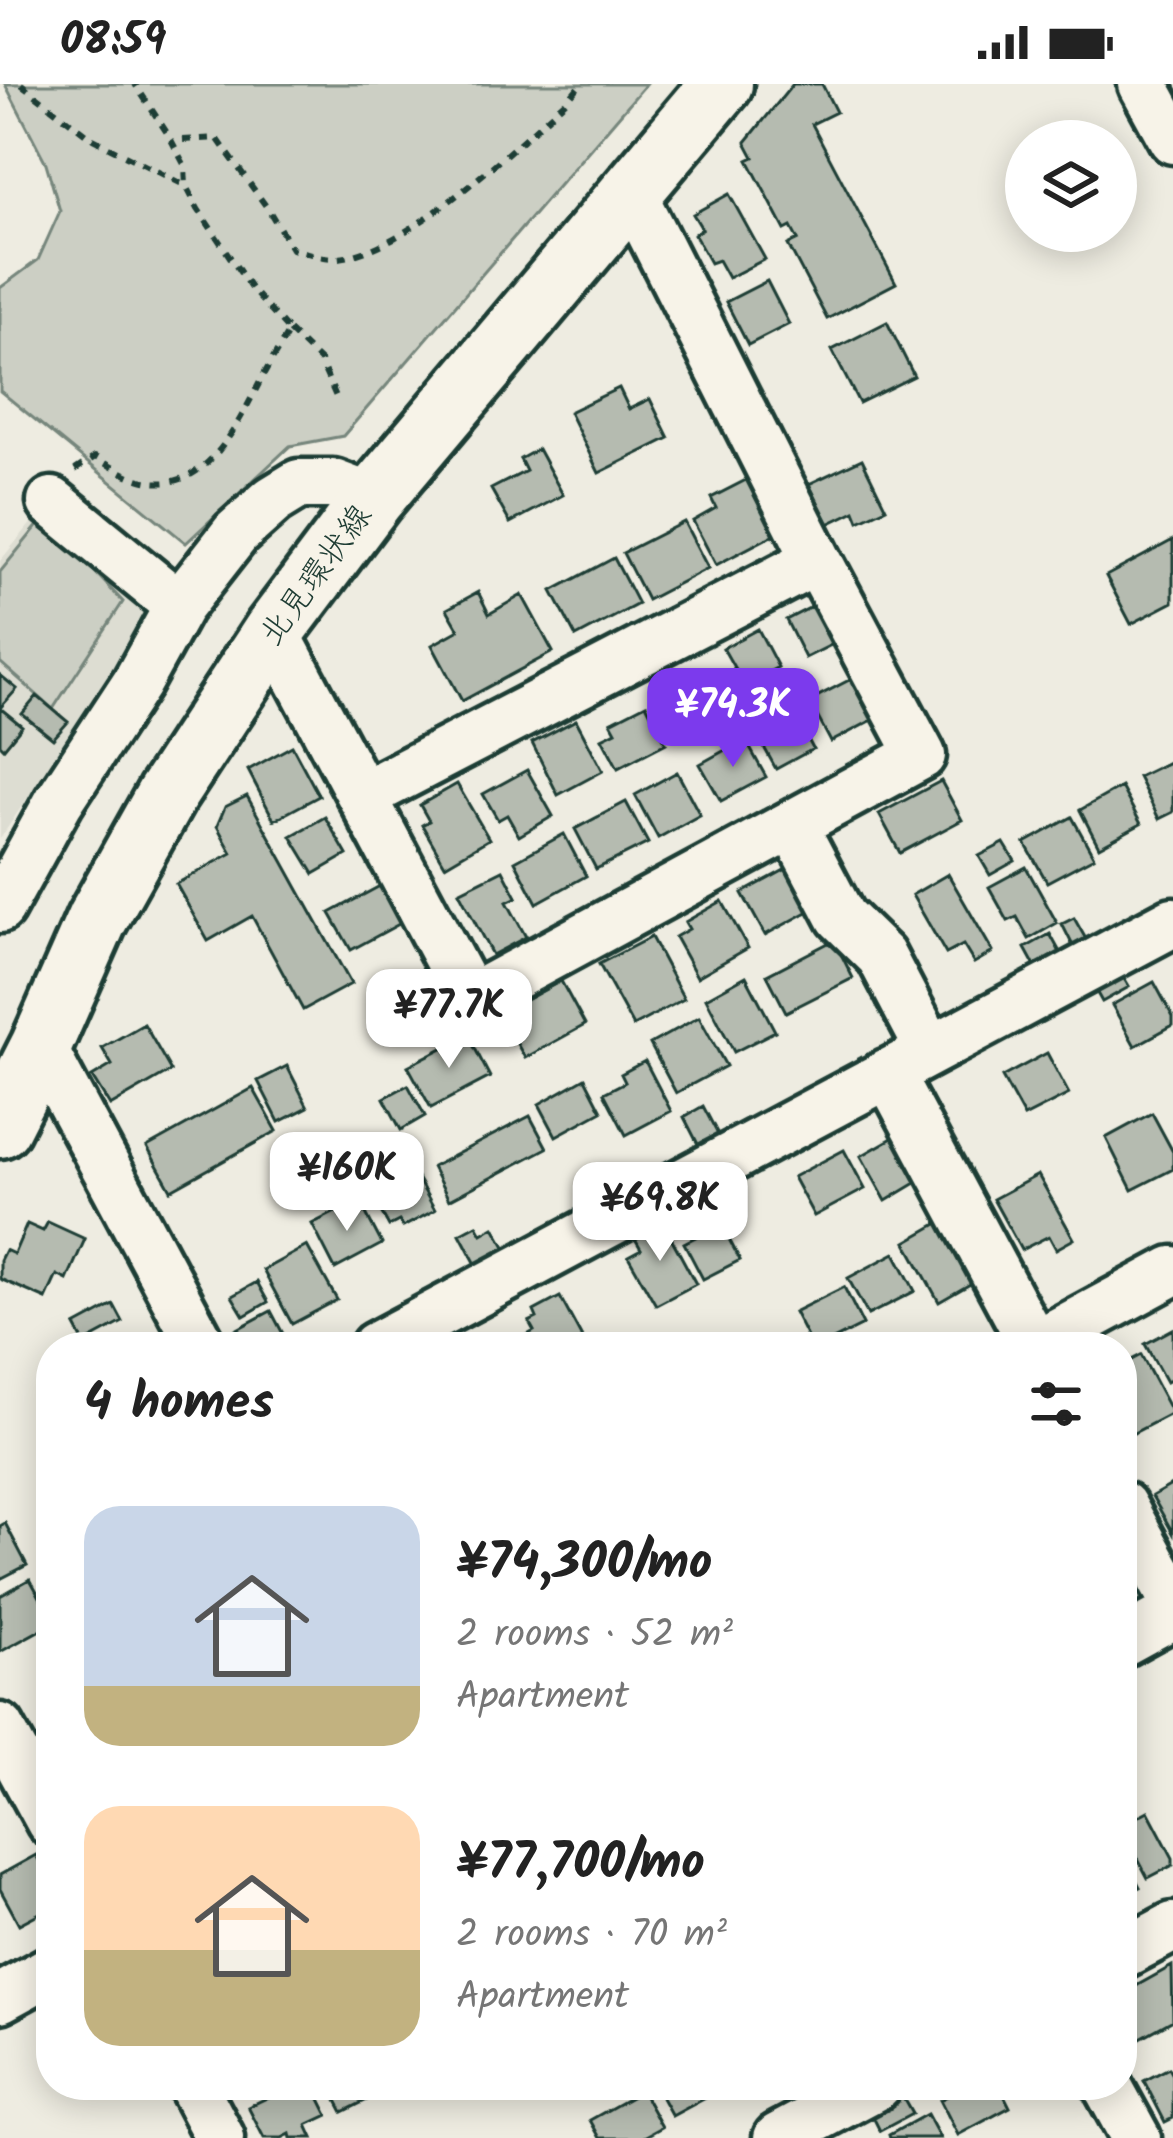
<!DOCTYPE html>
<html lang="en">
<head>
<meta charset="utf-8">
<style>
	:root { --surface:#fff; --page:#f6f6f6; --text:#222; --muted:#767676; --accent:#7c3aed }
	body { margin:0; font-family:Kalam,"Klee One",sans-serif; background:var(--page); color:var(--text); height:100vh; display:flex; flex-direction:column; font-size:45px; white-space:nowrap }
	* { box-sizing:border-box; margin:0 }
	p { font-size:39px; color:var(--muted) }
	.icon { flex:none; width:66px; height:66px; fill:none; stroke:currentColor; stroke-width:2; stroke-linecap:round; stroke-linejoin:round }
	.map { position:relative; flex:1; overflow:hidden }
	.drawer { position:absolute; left:36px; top:1248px; width:1101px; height:768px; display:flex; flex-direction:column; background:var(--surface); border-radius:48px; box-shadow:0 6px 30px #0003 }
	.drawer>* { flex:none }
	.controls { position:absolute; left:1005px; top:36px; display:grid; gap:24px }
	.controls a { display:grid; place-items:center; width:132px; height:132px; border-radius:50%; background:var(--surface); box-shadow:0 6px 30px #0003; font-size:60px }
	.price { position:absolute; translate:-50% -102px; padding:0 27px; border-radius:24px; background:#fff; color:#222; font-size:39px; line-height:78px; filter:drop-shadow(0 3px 6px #0008) }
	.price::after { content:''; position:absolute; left:50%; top:72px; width:36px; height:27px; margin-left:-18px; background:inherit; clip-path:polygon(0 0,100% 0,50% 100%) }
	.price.active { background:var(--accent); color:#fff }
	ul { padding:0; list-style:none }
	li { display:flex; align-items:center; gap:36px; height:300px; padding:0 48px }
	li span { display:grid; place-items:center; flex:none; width:336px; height:240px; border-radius:36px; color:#555 }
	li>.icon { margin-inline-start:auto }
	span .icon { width:144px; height:144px; fill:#fffc; stroke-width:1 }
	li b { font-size:51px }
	h2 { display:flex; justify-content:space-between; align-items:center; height:144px; padding:0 48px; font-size:51px }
	.status { display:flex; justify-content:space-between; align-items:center; height:84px; padding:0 60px; background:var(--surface); direction:ltr }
	.status svg { height:33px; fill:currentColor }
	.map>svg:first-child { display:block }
</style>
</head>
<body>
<div class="status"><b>08:59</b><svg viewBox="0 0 49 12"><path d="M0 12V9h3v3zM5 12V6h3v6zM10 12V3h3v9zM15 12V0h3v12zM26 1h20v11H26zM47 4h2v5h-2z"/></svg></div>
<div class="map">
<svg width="1173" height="2054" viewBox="0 0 1173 2054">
	<rect width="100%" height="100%" fill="#eeece1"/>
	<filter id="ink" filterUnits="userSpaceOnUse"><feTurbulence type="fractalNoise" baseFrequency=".00833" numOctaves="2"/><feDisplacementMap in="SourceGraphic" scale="24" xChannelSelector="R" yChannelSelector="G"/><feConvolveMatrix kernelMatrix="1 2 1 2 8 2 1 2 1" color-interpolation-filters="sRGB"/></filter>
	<g filter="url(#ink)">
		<path fill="#ddddd2" d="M43 425 156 521 0 755V477Z"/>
		<path fill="#cccfc4" stroke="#76867c" stroke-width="3" d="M5 0H646L343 352 290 362 186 459 0 307V204L38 176 60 127 46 79Z
			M44 434 123 518 53 625 0 578V488Z"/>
		<path fill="#b5bbb0" stroke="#1f3d34" stroke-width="3" d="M793 0H822L836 28 812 40 896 199 827 235 788 161 798 156 791 143 785 146 748 76 754 73 746 58Z
			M729 110 765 175 728 194 718 176 710 179 694 150 702 145 693 130Z
			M767 197 789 240 748 261 726 218Z
			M887 238 914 292 859 319 832 266Z
			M619 304 629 325 650 315 669 354 599 389 569 328Z
			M538 365 563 411 510 439 491 405 526 387 520 375Z
			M862 375 886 424 859 437 855 427 828 440 809 400Z
			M748 395 777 449 716 481 693 437 716 424 711 414Z
			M684 438 708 484 647 516 623 469Z
			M1173 456V518L1131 540 1106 492Z
			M614 474 638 520 576 553 552 507Z
			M478 508 489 530 522 511 553 568 462 617 432 561 459 546 447 525Z
			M823 517 843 555 805 574 786 536Z
			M758 545 778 583 744 601 723 564Z
			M710 585 725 615 683 637 667 607Z
			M0 591 17 605 0 624 22 642 4 664 0 660Z
			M855 593 876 634 831 658 809 617Z
			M37 612 68 638 53 655 22 630Z
			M646 620 666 659 618 684 602 654 616 647 611 638Z
			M792 625 813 665 776 685 754 645Z
			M576 636 603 687 558 711 532 659Z
			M745 655 766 693 721 717 700 680Z
			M292 662 319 712 274 736 248 686Z
			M1173 676V728L1159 735 1138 693Z
			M527 686 553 732 519 752 507 731 498 736 483 710Z
			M677 688 700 731 658 754 635 711Z
			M941 697 962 736 900 769 879 730Z
			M457 700 489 755 445 781 422 741 429 737 420 721Z
			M1121 703 1141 740 1099 763 1080 726Z
			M247 712 351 900 303 926 252 832 208 857 176 800 232 769 217 742 225 723Z
			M626 718 648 759 596 785 575 745Z
			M325 733 347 771 314 790 291 752Z
			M1072 733 1094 773 1047 798 1025 759Z
			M564 750 586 792 537 819 515 777Z
			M1004 759 1015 777 990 791 979 772Z
			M790 783 813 825 765 851 742 809Z
			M1026 783 1057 839 1029 855 1017 833 1008 837 989 803Z
			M503 786 517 813 507 818 526 853 492 871 459 808Z
			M948 790 993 868 974 879 963 861 946 870 912 811Z
			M380 802 401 839 351 866 330 829Z
			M722 817 748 864 697 893 675 853 689 845 685 838Z
			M1074 834 1087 857 1074 864 1062 840Z
			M1050 850 1062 872 1037 886 1025 864Z
			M651 853 684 915 633 942 599 880Z
			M834 856 853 894 786 928 767 891Z
			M1120 888 1129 903 1102 918 1093 902Z
			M746 892 775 947 734 968 706 914Z
			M561 897 585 941 525 974 500 930Z
			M1154 898 1173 933V941L1135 962 1112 921Z
			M699 933 726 982 676 1009 650 960Z
			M144 940 171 987 110 1022 92 993 112 981 102 964Z
			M468 951 490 993 431 1024 408 982Z
			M1047 969 1069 1010 1024 1033 1002 993Z
			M645 977 671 1027 626 1051 604 1009 625 998 621 990Z
			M287 982 308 1023 279 1038 258 997Z
			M585 994 602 1027 556 1052 539 1020Z
			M408 1001 425 1032 401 1046 384 1014Z
			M253 1004 277 1047 171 1106 147 1063Z
			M703 1022 722 1058 702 1068 684 1033Z
			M1152 1029 1173 1068V1085L1132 1106 1106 1054Z
			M530 1032 547 1064 449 1116 432 1083Z
			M901 1049 926 1093 886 1117 861 1072Z
			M844 1066 865 1105 814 1132 793 1093Z
			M411 1083 435 1126 403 1143 399 1137 389 1142 369 1106Z
			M1038 1091 1074 1155 1056 1165 1049 1152 1021 1166 993 1115Z
			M359 1116 382 1160 335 1185 312 1140Z
			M661 1135 696 1200 656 1221 628 1172 641 1165 633 1151Z
			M946 1135 979 1195 939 1218 906 1158Z
			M48 1138 85 1155 67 1196 57 1191 46 1215 0 1195V1176L5 1166 14 1170 27 1140 43 1147Z
			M721 1140 740 1176 703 1195 684 1159Z
			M477 1141 482 1150 494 1143 508 1168 478 1184 460 1150Z
			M307 1162 337 1216 292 1240 263 1186Z
			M895 1169 915 1207 868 1231 848 1194Z
			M257 1198 268 1218 244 1232 232 1212Z
			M844 1203 863 1241 819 1263H812L794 1228Z
			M560 1213 587 1263H520L517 1257 534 1247 529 1238 537 1234 534 1227Z
			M114 1221 123 1238 84 1259 75 1242Z
			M271 1227 290 1263H235L228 1250Z
			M1173 1245V1294L1166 1298 1145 1260Z
			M1141 1271 1172 1329 1128 1352 1122 1341V1281Z
			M1173 1400V1449L1152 1412Z
			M5 1439 27 1481 0 1495V1442Z
			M1145 1488 1157 1510 1122 1534V1500Z
			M30 1495 51 1533V1540L0 1568V1512Z
			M1148 1727 1173 1774V1781L1148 1794 1122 1745V1741Z
			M1122 1769 1140 1803 1122 1813Z
			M36 1771 51 1798V1823L19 1840 0 1805V1791Z
			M1172 1882 1173 1936 1135 1957 1122 1934V1910Z
			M1169 1984 1173 1991V2034L1165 2038 1144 1997Z
			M294 2001H313L328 2031 307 2041 313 2054H291L290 2050 282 2054H264L248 2023Z
			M329 2001H415L387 2015 383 2008 343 2028Z
			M655 2001H720L722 2005 672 2032Z
			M968 2001H999L1010 2023 958 2051 940 2016Z
			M642 2007 662 2043 642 2054H600L590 2036Z
			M903 2014 912 2030 880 2047 871 2029Z
			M927 2030 940 2054H890L889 2051Z"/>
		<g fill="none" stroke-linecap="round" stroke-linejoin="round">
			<g stroke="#1f3d34" stroke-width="57">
				<path id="minor" d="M1143 0 1173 55
					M52 418 179 522
					M274 547 470 915 921 671 817 476 632 110
					M362 712 817 476
					M793 742 841 833 881 872 930 966
					M0 824 59 717 137 598 179 522 236 449 273 416 299 400H333L373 415
					M41 962 202 1263
					M888 989 1035 1263
					M375 1263 1173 838
					M1032 1263 1173 1187
					M1122 1422 1173 1515
					M1122 1558 1173 1530
					M0 1644 51 1738
					M1122 1870 1173 1843
					M0 1914 51 1886
					M192 2001 220 2054
					M1107 2001 1136 2054
					M778 2054 877 2001"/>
			</g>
			<g stroke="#1f3d34" stroke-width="69">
				<path id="major" d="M0 1043 41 962 97 835 167 710 274 547 373 415 722 0"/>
			</g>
			<path stroke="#1f3d34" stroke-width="6" stroke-dasharray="9 9" stroke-linecap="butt" d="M21 0 91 54 186 102
				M183 56 217 54 268 125 292 165C306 168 324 175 338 174 407 168 517 60 569 14L581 0
				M289 247 320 277 337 315
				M75 386 95 373C111 382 127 393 145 397 208 410 237 340 261 296 270 279 280 263 289 247L252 206 198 125 186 102 185 82 169 52 135 0"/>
			<use href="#minor" stroke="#f7f3e8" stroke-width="48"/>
			<use href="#major" stroke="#f7f3e8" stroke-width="60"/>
		</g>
	</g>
	<g text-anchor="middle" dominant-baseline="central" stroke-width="12" stroke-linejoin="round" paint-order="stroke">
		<g font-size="33" fill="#1f3d34" stroke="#f7f3e8">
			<text transform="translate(317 492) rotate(-54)">北見環状線</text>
		</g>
	</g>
</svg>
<div class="controls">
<a><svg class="icon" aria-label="layers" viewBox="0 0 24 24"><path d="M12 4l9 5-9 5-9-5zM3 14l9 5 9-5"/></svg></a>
</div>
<b class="price active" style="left:733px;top:686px">¥74.3K</b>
<b class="price" style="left:449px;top:987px">¥77.7K</b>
<b class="price" style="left:347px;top:1150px">¥160K</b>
<b class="price" style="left:660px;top:1180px">¥69.8K</b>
<section class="drawer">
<h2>4 homes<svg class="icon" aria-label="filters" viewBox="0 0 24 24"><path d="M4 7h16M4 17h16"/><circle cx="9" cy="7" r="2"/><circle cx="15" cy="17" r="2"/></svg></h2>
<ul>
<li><span style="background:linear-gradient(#c9d6e8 75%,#c2b280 0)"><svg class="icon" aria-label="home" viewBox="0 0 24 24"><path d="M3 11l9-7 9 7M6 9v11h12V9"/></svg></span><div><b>¥74,300/mo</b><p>2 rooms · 52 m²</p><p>Apartment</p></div></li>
<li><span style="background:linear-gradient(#ffd9b3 60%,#c2b280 0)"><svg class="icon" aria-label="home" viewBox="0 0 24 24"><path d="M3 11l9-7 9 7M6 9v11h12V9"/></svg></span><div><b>¥77,700/mo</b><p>2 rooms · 70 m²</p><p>Apartment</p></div></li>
</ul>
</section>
</div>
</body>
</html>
